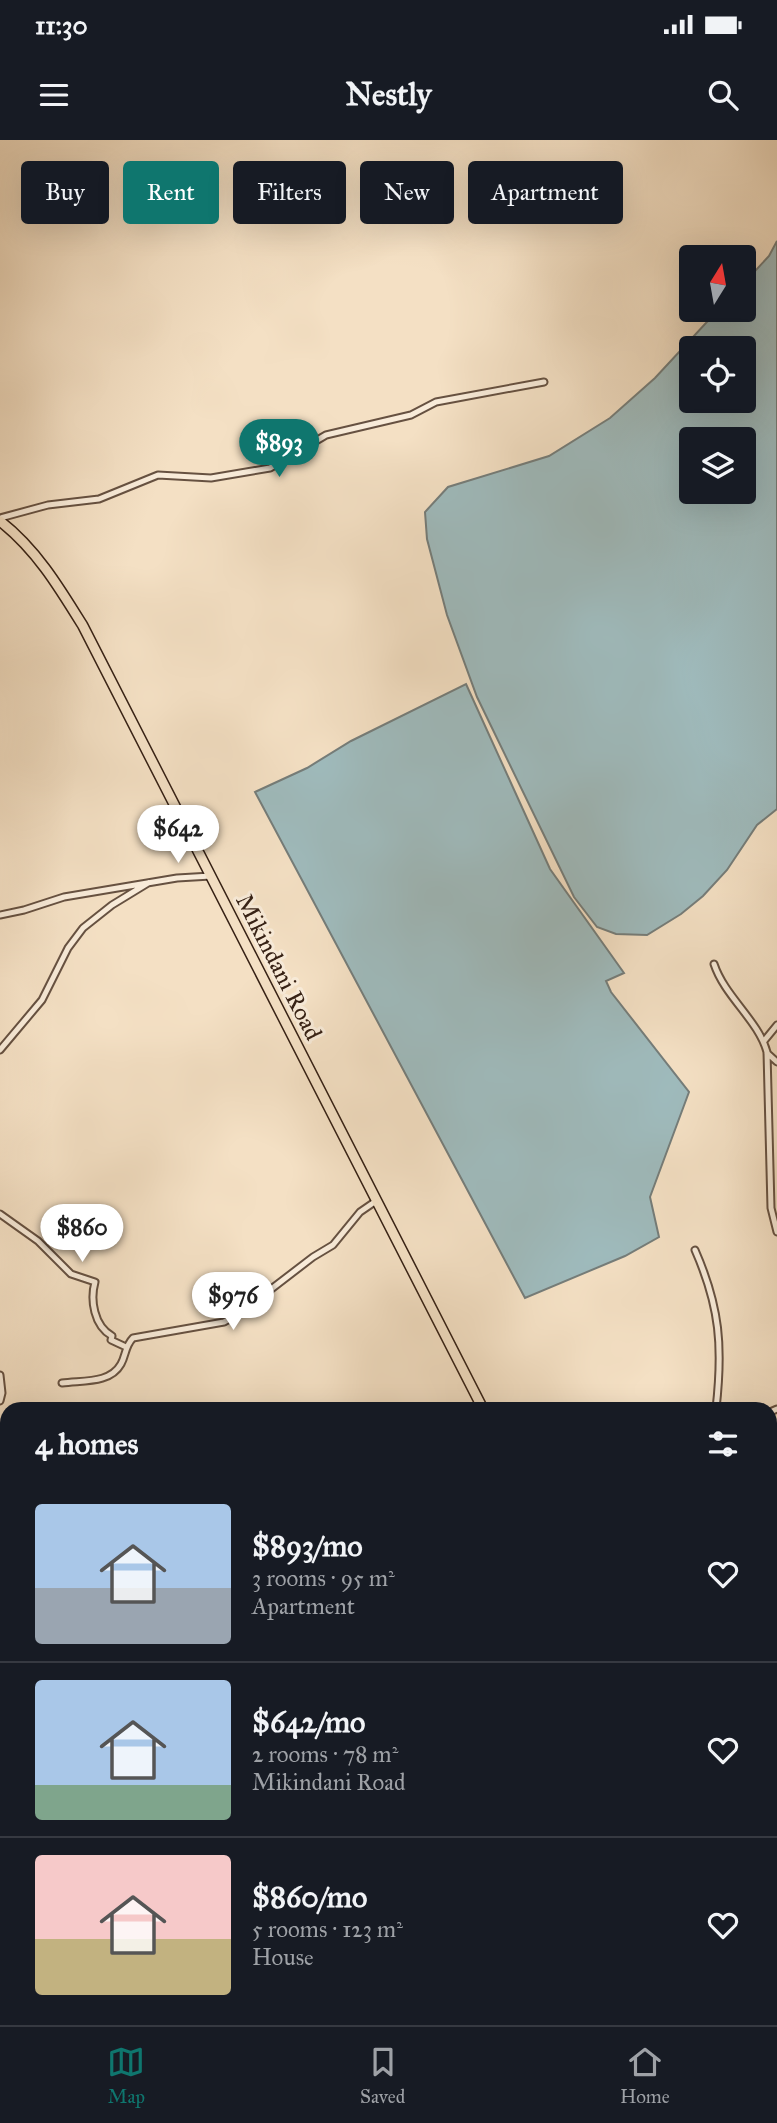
<!DOCTYPE html>
<html lang="en">
<head>
<meta charset="utf-8">
<style>
	:root { --surface:#171b24; --page:#20242c; --text:#f1f3f6; --muted:#9ea1a6; --line:#363941; --accent:#0f766e }
	body { margin:0; font-family:"IM FELL Great Primer",serif; background:var(--page); color:var(--text); height:100vh; display:flex; flex-direction:column; font-size:26px; white-space:nowrap }
	* { box-sizing:border-box; margin:0 }
	p { font-size:23px; color:var(--muted) }
	.icon { flex:none; width:38px; height:38px; fill:none; stroke:currentColor; stroke-width:2; stroke-linecap:round; stroke-linejoin:round }
	.map { position:relative; flex:1; overflow:hidden }
	.details { position:absolute; left:0px; top:1262px; width:777px; height:625px; display:flex; flex-direction:column; background:var(--surface); border-radius:21px 21px 0 0; box-shadow:0 7px 28px #0002 }
	.details>* { flex:none }
	.banner { position:absolute; left:21px; top:21px; width:735px; height:63px; display:flex; gap:14px }
	.needle { width:46px; rotate:11deg }
	.controls { position:absolute; left:679px; top:105px; display:grid; gap:14px }
	.controls a { display:grid; place-items:center; width:77px; height:77px; border-radius:7px; background:var(--surface); box-shadow:0 7px 28px #0002; font-size:35px }
	.price { position:absolute; translate:-50% -60px; padding:0 16px; border-radius:24px; background:#fff; color:#222; font-size:23px; line-height:46px; filter:drop-shadow(0 2px 4px #0008) }
	.price::after { content:''; position:absolute; left:50%; top:42px; width:21px; height:16px; margin-left:-10px; background:inherit; clip-path:polygon(0 0,100% 0,50% 100%) }
	.price.active { background:var(--accent); color:#fff }
	ul { padding:0; list-style:none }
	li { display:flex; align-items:center; gap:21px; height:175px; padding:0 35px }
	li+li { border-top:2px solid var(--line) }
	li span { display:grid; place-items:center; flex:none; width:196px; height:140px; border-radius:7px; color:#555 }
	li>.icon { margin-inline-start:auto }
	span .icon { width:84px; height:84px; fill:#fffc; stroke-width:1 }
	li b { font-size:30px }
	h2 { display:flex; justify-content:space-between; align-items:center; height:84px; padding:0 35px; font-size:30px }
	.pill { padding:0 24px; border-radius:7px; background:var(--surface); box-shadow:0 7px 28px #0002; font-size:24px; line-height:63px }
	.pill.active { background:var(--accent); color:#fff }
	.status { display:flex; justify-content:space-between; align-items:center; height:49px; padding:0 35px; background:var(--surface); direction:ltr }
	.status svg { height:19px; fill:currentColor }
	header { display:flex; justify-content:space-between; align-items:center; height:91px; padding:0 35px; background:var(--surface); font-size:32px; font-weight:700 }
	.tabs { display:flex; justify-content:space-around; align-items:center; height:98px; border-top:2px solid var(--line); background:var(--surface); font-size:19px; color:var(--muted) }
	.tabs a { display:grid; justify-items:center; gap:4px }
	.tabs .active { color:var(--accent) }
	.map>svg:first-child { display:block }
</style>
</head>
<body>
<div class="status"><b>11:30</b><svg viewBox="0 0 49 12"><path d="M0 12V9h3v3zM5 12V6h3v6zM10 12V3h3v9zM15 12V0h3v12zM26 1h20v11H26zM47 4h2v5h-2z"/></svg></div>
<header><svg class="icon" aria-label="menu" viewBox="0 0 24 24"><path d="M4 6h16M4 12h16M4 18h16"/></svg>Nestly<svg class="icon" aria-label="search" viewBox="0 0 24 24"><circle cx="10" cy="10" r="6"/><path d="M15 15l6 6"/></svg></header>
<div class="map">
<svg width="777" height="1885" viewBox="0 0 777 1885">
	<rect width="100%" height="100%" fill="#f4e0c4"/>
	<filter id="stains"><feTurbulence type="fractalNoise" baseFrequency=".00286" numOctaves="4"/><feColorMatrix values="0 0 0 0 .2 0 0 0 0 .09 0 0 0 0 .02 0 0 0 .5 -.17"/></filter>
	<radialGradient id="worn" r=".72"><stop offset=".6" stop-color="#630" stop-opacity="0"/><stop offset="1" stop-color="#630" stop-opacity=".3"/></radialGradient>
	<path fill="#9fbbbd" stroke="#757d7a" stroke-width="2" fill-rule="evenodd" d="M777 101V669L757 685 727 730 703 756 681 774 647 795 616 794 597 787 574 757 477 557 447 475 427 399 425 372 448 347 549 316 610 278 655 238 718 170H744V143L769 116ZM691 208H744V261H691ZM691 299H744V352H691Z
		M466 544 550 729 624 833 606 841 611 852 689 952 650 1057 659 1097 625 1116 525 1158 255 652 307 628 351 601Z"/>
	<g fill="none" stroke-linecap="round" stroke-linejoin="round">
		<g stroke="#665141" stroke-width="9">
			<path id="minor" d="M0 378 48 365 99 359 158 335 211 338 270 328 326 295 411 275 436 262 544 242
				M0 775 24 770 64 757 177 738 211 736
				M714 824C725 857 758 880 767 912L771 1068 777 1092
				M764 901 777 885
				M0 910 42 860 68 808 83 788 112 765 148 743
				M767 913 777 922
				M0 1074 38 1101 71 1134 95 1142C90 1160 94 1186 112 1196L111 1200 126 1207
				M695 1110C720 1167 723 1207 716 1269
				M0 1235 2 1253 0 1261
				M62 1243C82 1240 110 1244 121 1224 126 1215 125 1206 133 1198L224 1182 240 1173 313 1117 333 1105 360 1072 376 1061
				M770 1272 777 1269
				M770 1349 777 1336
				M770 1462 777 1471
				M0 1602 7 1605
				M770 1623 777 1618
				M770 1781 777 1778
				M395 1880 403 1885
				M552 1880 689 1885
				M728 1880 729 1885
				M127 1885V1880
				M206 1885 208 1880
				M346 1885 348 1880
				M509 1885V1880"/>
		</g>
		<g stroke="#362115" stroke-width="12">
			<path id="trunk" d="M0 381C36 409 59 447 83 486L483 1269
				M770 1649 777 1658"/>
		</g>
		<use href="#minor" stroke="#f8ebd9" stroke-width="5"/>
		<use href="#trunk" stroke="#f4e0c4" stroke-width="9"/>
	</g>
	<g text-anchor="middle" dominant-baseline="central" stroke-width="6" stroke-linejoin="round" paint-order="stroke">
		<g font-size="24" fill="#362115" stroke="#f8ebd9">
			<text transform="translate(279 827) rotate(63)">Mikindani Road</text>
		</g>
	</g>
	<rect width="100%" height="100%" filter="url(#stains)"/>
	<rect width="100%" height="100%" fill="url(#worn)"/>
</svg>
<div class="controls">
<a><svg class="needle" viewBox="-14 -14 28 28"><path d="M0-13l5 13h-10z" fill="#e53935"/><path d="M0 13l5-13h-10z" fill="#9ea1a6"/></svg></a>
<a><svg class="icon" aria-label="locate" viewBox="0 0 24 24"><circle cx="12" cy="12" r="6"/><path d="M12 2v4M12 18v4M2 12h4M18 12h4"/></svg></a>
<a><svg class="icon" aria-label="layers" viewBox="0 0 24 24"><path d="M12 4l9 5-9 5-9-5zM3 14l9 5 9-5"/></svg></a>
</div>
<b class="price active" style="left:279px;top:339px">$893</b>
<b class="price" style="left:178px;top:725px">$642</b>
<b class="price" style="left:82px;top:1124px">$860</b>
<b class="price" style="left:233px;top:1192px">$976</b>
<div class="banner">
<a class="pill">Buy</a>
<a class="pill active">Rent</a>
<a class="pill">Filters</a>
<a class="pill">New</a>
<a class="pill">Apartment</a>
</div>
<section class="details">
<h2>4 homes<svg class="icon" aria-label="filters" viewBox="0 0 24 24"><path d="M4 7h16M4 17h16"/><circle cx="9" cy="7" r="2"/><circle cx="15" cy="17" r="2"/></svg></h2>
<ul>
<li><span style="background:linear-gradient(#a9c7e8 60%,#9aa5b1 0)"><svg class="icon" aria-label="home" viewBox="0 0 24 24"><path d="M3 11l9-7 9 7M6 9v11h12V9"/></svg></span><div><b>$893/mo</b><p>3 rooms · 95 m²</p><p>Apartment</p></div><svg class="icon" aria-label="heart" viewBox="0 0 24 24"><path d="M12 20l-8-8c-3-5 5-10 8-4 3-6 11-1 8 4z"/></svg></li>
<li><span style="background:linear-gradient(#a9c7e8 75%,#7fa58c 0)"><svg class="icon" aria-label="home" viewBox="0 0 24 24"><path d="M3 11l9-7 9 7M6 9v11h12V9"/></svg></span><div><b>$642/mo</b><p>2 rooms · 78 m²</p><p>Mikindani Road</p></div><svg class="icon" aria-label="heart" viewBox="0 0 24 24"><path d="M12 20l-8-8c-3-5 5-10 8-4 3-6 11-1 8 4z"/></svg></li>
<li><span style="background:linear-gradient(#f6c9c9 60%,#c2b280 0)"><svg class="icon" aria-label="home" viewBox="0 0 24 24"><path d="M3 11l9-7 9 7M6 9v11h12V9"/></svg></span><div><b>$860/mo</b><p>5 rooms · 123 m²</p><p>House</p></div><svg class="icon" aria-label="heart" viewBox="0 0 24 24"><path d="M12 20l-8-8c-3-5 5-10 8-4 3-6 11-1 8 4z"/></svg></li>
</ul>
</section>
</div>
<nav class="tabs">
<a class="active"><svg class="icon" aria-label="map" viewBox="0 0 24 24"><path d="M3 6l6-2 6 2 6-2v14l-6 2-6-2-6 2zM9 4v14M15 6v14"/></svg>Map</a>
<a><svg class="icon" aria-label="saved" viewBox="0 0 24 24"><path d="M7 4h10v16l-5-4-5 4z"/></svg>Saved</a>
<a><svg class="icon" aria-label="home" viewBox="0 0 24 24"><path d="M3 11l9-7 9 7M6 9v11h12V9"/></svg>Home</a>
</nav>
</body>
</html>
